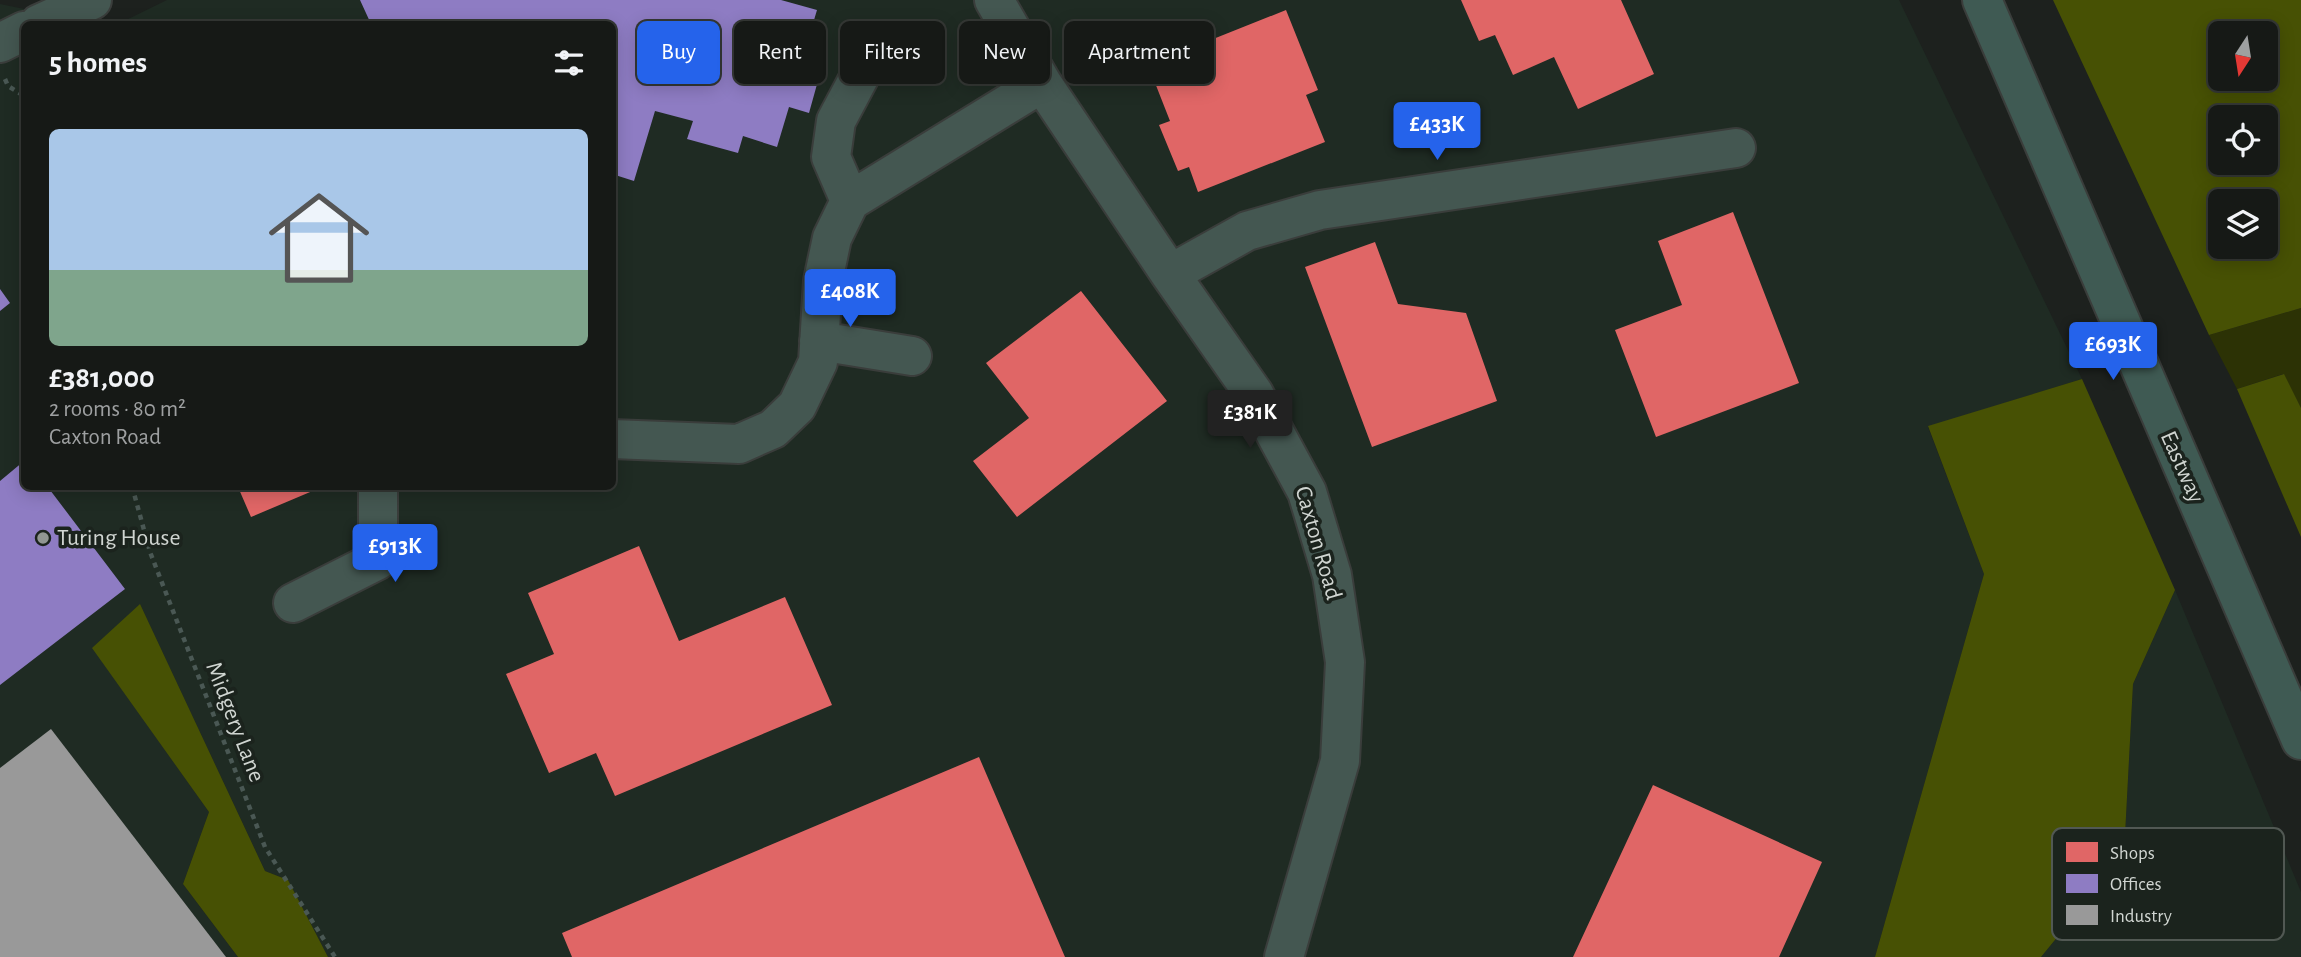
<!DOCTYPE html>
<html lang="en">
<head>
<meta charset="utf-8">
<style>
	:root { --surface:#161916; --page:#232623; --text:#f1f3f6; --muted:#9ea0a1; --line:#353835; --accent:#2563eb }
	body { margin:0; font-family:"Alegreya Sans",sans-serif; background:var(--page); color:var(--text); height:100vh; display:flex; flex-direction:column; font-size:26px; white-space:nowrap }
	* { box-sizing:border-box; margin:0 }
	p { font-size:23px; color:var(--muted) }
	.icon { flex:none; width:38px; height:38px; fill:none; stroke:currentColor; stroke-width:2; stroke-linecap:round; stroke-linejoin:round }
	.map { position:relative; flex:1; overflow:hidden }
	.details { position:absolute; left:21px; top:21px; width:595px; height:469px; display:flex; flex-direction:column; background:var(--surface); border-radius:10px; box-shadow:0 4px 18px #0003,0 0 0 2px var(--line) }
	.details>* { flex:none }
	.top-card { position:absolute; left:637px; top:21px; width:665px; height:63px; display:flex; gap:14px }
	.needle { width:46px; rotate:192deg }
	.controls { position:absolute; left:2208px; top:21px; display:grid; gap:14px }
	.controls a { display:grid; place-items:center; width:70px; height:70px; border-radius:10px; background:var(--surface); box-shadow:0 4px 18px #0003,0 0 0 2px var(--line); font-size:35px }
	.price { position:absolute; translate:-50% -60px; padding:0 16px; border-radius:7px; background:var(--accent); color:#fff; font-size:23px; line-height:46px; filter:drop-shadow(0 2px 4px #0008) }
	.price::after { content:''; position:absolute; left:50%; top:42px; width:21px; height:16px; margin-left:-10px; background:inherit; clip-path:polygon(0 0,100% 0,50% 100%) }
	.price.active { background:#222; color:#fff }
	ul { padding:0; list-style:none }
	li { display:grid; align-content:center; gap:14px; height:371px; padding:0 28px }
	li span { display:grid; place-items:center; height:217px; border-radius:10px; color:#555 }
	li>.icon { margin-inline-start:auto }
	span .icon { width:126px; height:126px; fill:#fffc; stroke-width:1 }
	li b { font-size:30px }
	h2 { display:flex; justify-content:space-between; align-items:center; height:84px; padding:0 28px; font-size:30px }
	.chip { padding:0 24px; border-radius:10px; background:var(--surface); box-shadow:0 4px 18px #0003,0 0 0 2px var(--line); font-size:24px; line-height:63px }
	.chip.active { background:var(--accent); color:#fff }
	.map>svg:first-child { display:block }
</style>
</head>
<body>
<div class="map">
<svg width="2301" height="957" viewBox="0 0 2301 957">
	<rect width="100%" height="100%" fill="#1d211e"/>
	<path fill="#1f2b23" d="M167 0H1899L2082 379 1928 427 1984 574 1875 957H328L288 880 265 871 143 611 102 661 209 812 183 884 238 957H0V4L97 24H24V486H612V24H118Z
		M2175 590 2301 892V957H2041L2068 924 2122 892 2133 684Z"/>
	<path fill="#2c3205" d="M2301 308V408L2283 374 2237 389 2209 335Z"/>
	<path fill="#475104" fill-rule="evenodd" d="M2053 0H2301V308L2209 335ZM2266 33V79H2221V33ZM2266 117V163H2221V117ZM2221 201H2266V247H2221Z
		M2284 374 2301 408V537L2237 389Z
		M2082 379 2175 590 2133 684 2122 892 2068 924 2041 957H1875L1984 574 1928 426Z
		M140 604 265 871 288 880 328 957H238L183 884 209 812 92 648Z"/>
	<path fill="#e06666" d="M1461 0H1621L1654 74 1578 109 1554 57 1513 75 1495 35 1479 41Z
		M1286 10 1318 90 1306 95 1325 142 1198 192 1189 167 1178 171 1159 125 1170 121 1148 65Z
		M1733 212 1799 383 1656 437 1615 330 1682 305 1658 241Z
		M1375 242 1398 304 1466 313 1497 401 1372 447 1305 267Z
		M1081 291 1167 401 1017 517 973 461 1029 418 986 363Z
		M238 487H322L251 517Z
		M639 546 679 641 785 597 832 705 615 796 596 753 549 773 506 674 554 654 528 593Z
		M979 757 1065 957H572L562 933Z
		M1653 785 1822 862 1779 957H1573Z"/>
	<path fill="#8e7cc3" d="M360 0H781L817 10 806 47 826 52 809 113 789 107 777 147 743 136 738 153 687 139 693 121 655 111 634 181 612 174V24H371Z
		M0 289 10 303 0 311Z
		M24 461V486H47L125 589 0 685V481Z"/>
	<path fill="#999" d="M51 729 226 957H0V768Z"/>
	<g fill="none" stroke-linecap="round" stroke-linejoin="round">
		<g stroke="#3a3d3b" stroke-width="42">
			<path id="minor" d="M994 0 1042 83 1170 274 1254 394 1307 492 1332 575 1345 662 1340 761 1284 957
				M39 24 92 0
				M0 43 24 31
				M850 201 831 157 836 121 862 72
				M1170 274 1247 231 1320 210 1736 148
				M819 341 912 356
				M612 439 739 444 773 429 797 406 818 362 823 281 832 238 850 201 1042 83
				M293 603 378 560V486"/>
		</g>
		<g stroke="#3a3d3b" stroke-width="42">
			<path id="major" d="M1982 0 2301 740"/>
		</g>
		<path stroke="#4a5854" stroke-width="4.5" stroke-dasharray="5 5" stroke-linecap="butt" d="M5 79 8 86 21 94 24 105
			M132 486 150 552 265 847 335 957"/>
		<use href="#minor" stroke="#445751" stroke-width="38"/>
		<use href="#major" stroke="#3f5a53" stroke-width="38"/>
	</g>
	<circle fill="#919692" stroke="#1b231d" stroke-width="2.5" cx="43" cy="538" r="7"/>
	<g text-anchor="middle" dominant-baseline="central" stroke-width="7" stroke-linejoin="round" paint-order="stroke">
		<g font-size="24" fill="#d0d5d1" stroke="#1b231d">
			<text transform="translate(2182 467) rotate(66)">Eastway</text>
			<text transform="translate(1318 543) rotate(74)">Caxton Road</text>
			<text transform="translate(235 722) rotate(69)">Midgery Lane</text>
		</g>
		<g font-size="24" fill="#d0d5d1" stroke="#1b231d" text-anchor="start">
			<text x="57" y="538">Turing House</text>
		</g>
	</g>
	<rect x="2052" y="828" width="232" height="112" rx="10" fill="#1b231d" stroke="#515853" stroke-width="2"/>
	<rect x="2066" y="842" width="32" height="20" fill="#e06666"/>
	<rect x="2066" y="874" width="32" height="19" fill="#8e7cc3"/>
	<rect x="2066" y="905" width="32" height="20" fill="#999"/>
	<g font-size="19" fill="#d0d5d1">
		<text x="2110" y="859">Shops</text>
		<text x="2110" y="890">Offices</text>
		<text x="2110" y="922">Industry</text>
	</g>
</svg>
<div class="controls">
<a><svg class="needle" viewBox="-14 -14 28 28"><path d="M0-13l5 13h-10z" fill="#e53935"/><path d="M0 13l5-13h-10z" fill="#9ea0a1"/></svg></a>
<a><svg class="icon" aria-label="locate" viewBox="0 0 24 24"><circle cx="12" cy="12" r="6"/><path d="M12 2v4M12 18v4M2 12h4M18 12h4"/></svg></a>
<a><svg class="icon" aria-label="layers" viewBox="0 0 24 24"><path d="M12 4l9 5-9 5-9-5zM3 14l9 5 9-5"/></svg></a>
</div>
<b class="price" style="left:1437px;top:162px">£433K</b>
<b class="price" style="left:850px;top:329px">£408K</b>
<b class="price" style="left:2113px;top:382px">£693K</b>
<b class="price active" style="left:1250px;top:450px">£381K</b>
<b class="price" style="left:395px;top:584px">£913K</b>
<div class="top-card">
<a class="chip active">Buy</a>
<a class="chip">Rent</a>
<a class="chip">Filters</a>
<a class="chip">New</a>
<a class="chip">Apartment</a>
</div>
<section class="details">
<h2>5 homes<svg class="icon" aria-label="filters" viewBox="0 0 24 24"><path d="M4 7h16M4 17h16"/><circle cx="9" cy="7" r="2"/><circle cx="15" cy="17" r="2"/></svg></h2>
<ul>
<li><span style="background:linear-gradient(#a9c7e8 65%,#7fa58c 0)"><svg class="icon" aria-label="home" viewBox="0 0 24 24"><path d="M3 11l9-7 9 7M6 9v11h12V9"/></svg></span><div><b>£381,000</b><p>2 rooms · 80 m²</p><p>Caxton Road</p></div></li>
</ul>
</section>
</div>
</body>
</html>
